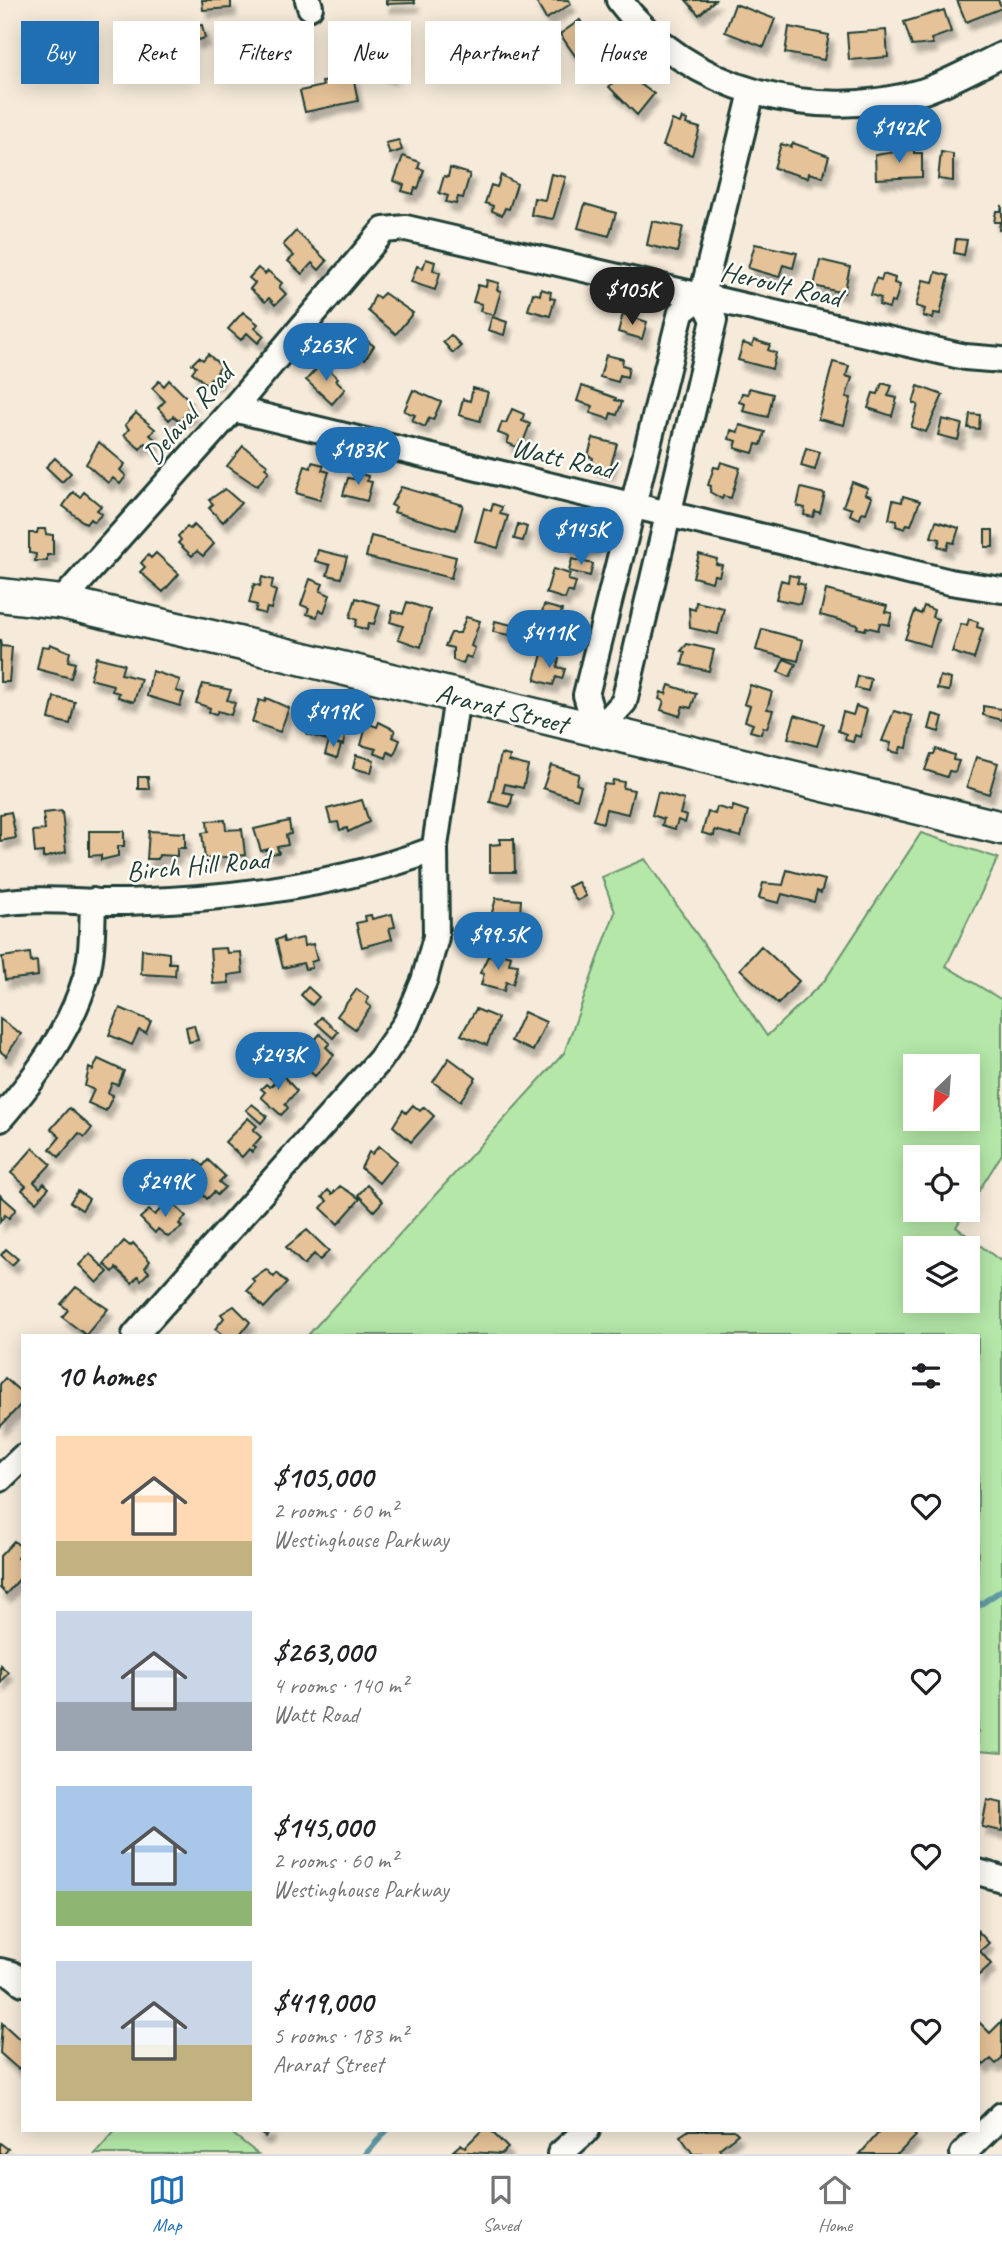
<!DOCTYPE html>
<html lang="en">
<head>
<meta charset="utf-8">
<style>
	:root { --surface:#fff; --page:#f6f6f6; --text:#202124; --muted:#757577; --line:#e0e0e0; --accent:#1f6fb2 }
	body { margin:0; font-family:Caveat,sans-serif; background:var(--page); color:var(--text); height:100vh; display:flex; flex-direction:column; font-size:26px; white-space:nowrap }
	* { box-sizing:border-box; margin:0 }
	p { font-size:23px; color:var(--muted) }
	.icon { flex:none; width:38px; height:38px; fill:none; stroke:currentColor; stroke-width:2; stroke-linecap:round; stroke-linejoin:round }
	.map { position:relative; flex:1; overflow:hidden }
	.sheet { position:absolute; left:21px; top:1334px; width:959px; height:798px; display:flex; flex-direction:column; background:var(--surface); border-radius:0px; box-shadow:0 4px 18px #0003 }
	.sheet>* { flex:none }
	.hud { position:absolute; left:21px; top:21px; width:961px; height:63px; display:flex; gap:14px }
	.needle { width:46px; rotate:205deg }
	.controls { position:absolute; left:903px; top:1054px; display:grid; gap:14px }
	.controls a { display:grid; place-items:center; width:77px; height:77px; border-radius:0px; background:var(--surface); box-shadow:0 4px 18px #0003; font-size:35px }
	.price { position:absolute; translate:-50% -60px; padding:0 16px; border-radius:24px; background:var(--accent); color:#fff; font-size:23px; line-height:46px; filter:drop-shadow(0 2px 4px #0008) }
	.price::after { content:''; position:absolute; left:50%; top:42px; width:21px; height:16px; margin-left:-10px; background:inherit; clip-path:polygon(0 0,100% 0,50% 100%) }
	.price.active { background:#222; color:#fff }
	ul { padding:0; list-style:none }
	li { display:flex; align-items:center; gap:21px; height:175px; padding:0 35px }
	li span { display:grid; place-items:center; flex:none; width:196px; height:140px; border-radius:0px; color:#555 }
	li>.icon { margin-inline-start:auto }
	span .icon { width:84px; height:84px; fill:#fffc; stroke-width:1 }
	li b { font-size:30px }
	h2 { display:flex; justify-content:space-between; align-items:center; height:84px; padding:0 35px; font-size:30px }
	.pill { padding:0 24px; border-radius:0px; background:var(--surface); box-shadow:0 4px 18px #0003; font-size:24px; line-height:63px }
	.pill.active { background:var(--accent); color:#fff }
	.tab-bar { display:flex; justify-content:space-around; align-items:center; height:98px; border-top:2px solid var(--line); background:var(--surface); font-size:19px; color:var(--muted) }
	.tab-bar a { display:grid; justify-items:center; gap:4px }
	.tab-bar .active { color:var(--accent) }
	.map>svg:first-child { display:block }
</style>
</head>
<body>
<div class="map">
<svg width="1002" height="2154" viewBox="0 0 1002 2154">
	<defs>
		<filter id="shadow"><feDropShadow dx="4.5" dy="8" stdDeviation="2" flood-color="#0004"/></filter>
	</defs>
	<rect width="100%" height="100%" fill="#f6ebda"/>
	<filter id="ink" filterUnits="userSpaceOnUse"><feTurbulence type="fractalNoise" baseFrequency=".0143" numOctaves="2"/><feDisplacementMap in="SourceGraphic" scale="14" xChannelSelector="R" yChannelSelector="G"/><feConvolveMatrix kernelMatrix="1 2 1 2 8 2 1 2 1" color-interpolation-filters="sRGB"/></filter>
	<g filter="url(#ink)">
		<path fill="#b4e7a8" stroke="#6a926e" stroke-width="2" fill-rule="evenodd" d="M921 833 998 858 946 966 1002 1000V1154L968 1208V1157H915V1209H967L956 1227 1002 1262V1753L978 1751V1335H308L564 1053 615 912 602 877 645 859 767 1036 825 980ZM915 1066H968V1118H915ZM915 1248H968V1300H915Z
			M116 2130H228L258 2154H95Z"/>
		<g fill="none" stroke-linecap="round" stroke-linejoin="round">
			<path stroke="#629ba4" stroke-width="6" d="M978 1606 1002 1590
				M366 2154 387 2130"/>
		</g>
		<path fill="#e5c297" stroke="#1f3d34" stroke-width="2" filter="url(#shadow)" d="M202 0H231V8L203 10Z
			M386 0H414L415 3 386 4Z
			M535 0H568L571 4 546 19Z
			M686 0H715L699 15Z
			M957 0H998L1002 8 966 22Z
			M735 4 775 19 764 47 725 32Z
			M944 10 951 32 931 39 933 44 912 46 904 22Z
			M580 20 588 32 592 29 609 54 585 70 560 34Z
			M202 25 205 38 195 41 192 27Z
			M789 27 829 35 824 60 785 53Z
			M886 30 888 57 849 60 847 33Z
			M241 35 252 60 226 71 215 46Z
			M382 35 406 50 390 76 366 62Z
			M622 71 654 94 637 115 609 87Z
			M339 75 340 79 353 76 358 101 305 112 300 91 323 86 322 82 331 81 330 77Z
			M682 118 687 120 686 124 700 128 692 155 663 146 672 120 680 123Z
			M399 140 402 150 390 154 386 143Z
			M793 143 829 156 823 177 809 173 808 178 774 168 781 144 791 147Z
			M914 149V153H922V177L876 179 875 155Z
			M941 152 953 154V181L938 179Z
			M403 156 420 162 418 168 424 170 418 189 415 188 413 194 402 191 404 185 394 181Z
			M450 168 470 174 463 198 458 197 456 204 446 202 448 196 439 193 444 176 448 177Z
			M551 174 566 177 553 219 531 215 534 198 545 200Z
			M501 175 517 184 509 209 505 208 502 215 492 211 493 206 485 203 491 185 497 187Z
			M585 204 616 213 609 236 578 228Z
			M1002 205V230H999L1000 222H994L996 211H1001Z
			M652 221 683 227 677 252 647 245Z
			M296 231 327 261 319 270 312 263 302 274 288 261 294 256 283 245Z
			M956 239 967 240 964 255 954 253Z
			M755 244 797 253 793 268 783 265 779 277 748 268Z
			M426 259 435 262 433 270 440 273 435 290 411 282 417 266 423 268Z
			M820 260 850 267 844 293 814 286Z
			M258 268 265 274 268 271 282 283 279 287 286 294 275 305 269 298 265 302 250 289 255 283 249 278Z
			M936 272 949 276 940 314 934 313 933 319 923 316 925 309 916 306 923 280 933 282Z
			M883 274 895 278 894 283 900 285 895 303 891 302 889 308 879 305 881 298 871 295 876 278 881 280Z
			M487 280 499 283 497 290 501 291 494 315 480 311 482 304 473 302 478 285 486 287Z
			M541 289 551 292 550 298 555 299 550 316 528 310 533 293 540 295Z
			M384 293 413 313 396 334 368 311 375 295 379 298Z
			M243 312 258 324 255 328 264 336 258 343 247 333 241 340 228 329Z
			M623 314 647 322 642 339 618 332Z
			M492 317 507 322 504 335 488 330Z
			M352 329 374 346 365 359 356 353 353 357 338 346 344 330 348 334Z
			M451 335 461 346 453 353 443 342Z
			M754 340 770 345 768 350 776 353 772 369 738 360 743 343 752 346Z
			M208 354 221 366 217 372 221 376 215 382 211 378 206 384 192 372 196 367 192 364 199 357 203 360Z
			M606 355 623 359 622 365 629 367 627 377 620 375 618 382 600 377Z
			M833 362 849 366 846 376 852 378 846 397 851 398 844 425 818 419Z
			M322 363 338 378 336 380 345 389 332 404 306 380Z
			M169 380 192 403 188 407 194 412 187 419 184 416 179 421 173 416 169 420 158 408 165 401 152 388 159 381 164 386Z
			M882 383 892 386 888 396 897 398 892 416 868 408 873 393 878 394Z
			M582 386 616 398 615 400 622 402 617 415 611 413 609 419 590 413 593 406 577 401Z
			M918 386 943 395 926 432 911 427 918 405 913 403Z
			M473 388 488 392 480 421 459 415 463 399 470 401Z
			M749 388 773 394 768 417 743 411 745 404 739 402 742 393 748 394Z
			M413 390 441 402 433 420 429 418 425 427 412 421 415 415 404 411Z
			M512 409 524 414 522 421 530 424 523 442 520 441 517 447 507 443 509 437 498 433 502 422 506 423Z
			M136 413 155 429 150 435 156 440 150 447 145 443 140 449 124 435 129 429 125 425Z
			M970 414 980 415 979 429 968 428Z
			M942 419 962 424 958 440 938 435Z
			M740 425 765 432 761 445 756 444 753 453 735 448 737 441 729 439 731 430 738 432Z
			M593 438 617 444 609 472 591 466 593 458 588 456Z
			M99 442 125 464 120 470 126 476 120 484 113 478 108 483 86 464Z
			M243 446 268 465 265 468 269 471 257 486 227 466Z
			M806 448 820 452 815 470 801 466Z
			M55 458 71 473 62 482 46 467Z
			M312 462 324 465 322 470 329 472 320 500 296 493 305 466 311 468Z
			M721 462 740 468 731 498 723 496 722 499 710 492 711 486 708 485 714 467 719 468Z
			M356 473 368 476 367 481 372 482 367 501 343 495 348 478 354 479Z
			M852 482 868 488 865 494 872 497 866 513 862 512 860 519 850 515 852 509 843 506Z
			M401 487 463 505 456 530 394 512 396 507 391 505Z
			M801 488 825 494 820 513 815 511 813 517 804 515 805 508 797 506Z
			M225 489 241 503 223 522 209 508 213 504 209 500Z
			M73 492 80 497 84 492 101 506 97 510 102 514 94 522 90 519 86 524 63 506Z
			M903 496 920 501 911 525 907 524 905 529 896 526 897 521 889 519 893 500 902 502Z
			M493 504 502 507 500 514 508 516 498 548 475 541 484 508 491 511Z
			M936 521 959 528 954 543 949 542 947 549 938 546 940 539 931 537Z
			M518 524 527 527 523 541 514 539Z
			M194 525 214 544 203 556 197 551 192 556 178 543 181 540 178 536 187 527 190 529Z
			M574 525 589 530 587 535 597 539 593 548 586 546 584 553 566 546Z
			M38 529H45L46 534 53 535V555H47V561H35L36 554 29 553V533H37Z
			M985 530H993V547H985Z
			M371 536 456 557 451 578 366 557Z
			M318 550 347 557 341 578 327 575 330 565 315 561Z
			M156 553 179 574 163 592 140 572 145 567 141 563 148 555 151 558Z
			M699 554 717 559 716 564 722 565 719 576 714 575 712 582 693 577Z
			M572 559 593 564 590 576 569 571Z
			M553 569 570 574 568 580 576 582 573 593 568 591 565 599 546 593Z
			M789 575 799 577 797 583 805 585 800 604 776 599 781 580 788 582Z
			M262 577 273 580 271 589 276 591 271 609 267 608 265 614 255 611 257 605 249 603 254 584 260 586Z
			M310 579 323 584 320 591 330 595 324 612 319 610 317 617 307 614 309 608 301 605Z
			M826 590 887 606 885 612 892 613 889 625 880 623 878 630 866 627 865 630 857 628 858 625 820 615Z
			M356 598 380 605 374 624 369 623 367 630 355 626 357 620 350 617Z
			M407 602 430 610 421 647 398 639 403 626 390 622 393 611 403 614Z
			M696 602 724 608 718 634 690 628 689 608 695 610Z
			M544 605 562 610 560 618 568 620 565 631 559 629 558 636 537 630Z
			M924 606 934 610 932 617 938 619 930 646 905 639 915 611 921 614Z
			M466 617 480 621 471 646 475 648 471 658 466 656 463 664 453 660V648L445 646 451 633H460Z
			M969 619 978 622 977 627 983 629 974 659 952 652 961 624 967 625Z
			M495 621 512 625 510 635 493 632Z
			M762 629 803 640 798 661 756 650Z
			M0 640 1 646 12 647 9 682H0Z
			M50 644 70 652 68 661 75 663 71 678 37 669 42 646 49 647Z
			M687 644 714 650 709 671 682 665 685 652 681 651Z
			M542 654 559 659 557 667 565 669 562 679 556 677 553 685 535 680Z
			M96 657 124 664 121 674 141 679 134 702 118 697 119 693 112 691 113 685 90 679Z
			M784 659 796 664 790 677 778 672Z
			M152 671 180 680 176 691 184 693 180 706 147 696Z
			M858 676 871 679 868 691 855 688Z
			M940 676 951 679 949 691 937 689Z
			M203 684 231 690 227 700 235 703 231 715 218 711 216 714 209 712 210 708 196 703Z
			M669 685 696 694 691 708 683 706 680 716 661 710 664 701 659 699 661 692 666 694Z
			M750 685 772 692 767 709 773 710 767 728 763 727 761 734 750 731 753 724 745 721 750 706 744 704Z
			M54 697 75 702 70 724 49 719Z
			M266 698 289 708 280 732 252 722 259 700 265 702Z
			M856 706 867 710 860 737 855 735 853 742 845 740 846 734 838 731 843 712 853 715Z
			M983 706 1002 709V720L983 715Z
			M315 709 340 720 337 729 346 732 343 745 307 734Z
			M894 711 912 716 907 748 901 747 899 753 889 751 891 743 882 741Z
			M933 714 943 717 939 732 929 729Z
			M795 715 824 724 817 746 788 738Z
			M379 722 395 730 392 737 400 740 394 755 388 752 386 758 374 753 376 749 361 745 367 723 377 727Z
			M329 741 341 745 337 758 325 754Z
			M936 749 954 755 953 760 959 761 955 772 949 771 947 777 925 770 931 754H934Z
			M501 754 510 756 509 761 528 766 523 788 505 784 503 792 513 794 510 807 490 802Z
			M356 755 374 760 371 773 353 768Z
			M976 757 998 763 989 794 967 787Z
			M551 765 579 774 576 784 581 786 577 799 543 788Z
			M138 777H148L149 789H138Z
			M613 780 624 782 623 788 634 790 628 814 606 809 603 823 593 820 604 784 612 785Z
			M658 792 684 800 680 814 687 816 685 823 678 820 675 829 662 825 664 819 652 815Z
			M362 800 369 822 348 832 347 828 340 830 338 822 331 823 327 809Z
			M733 806 748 811 741 837 715 830 714 836 702 833 708 812 715 814 717 807 732 811Z
			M62 811 66 852 43 858V852L35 853 33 831 45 830 43 813Z
			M11 812 16 838 0 841V814Z
			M225 820 226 830 242 829 245 855 205 859 202 833 208 832 207 821Z
			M289 821 291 834 286 835 288 845 277 847 279 853 271 854 269 849 261 851 254 829Z
			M89 831H124V846H118V856L101 860V855L89 856Z
			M149 831 185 833V848H177V856L159 855 158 859H147Z
			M500 839H514L515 872H490V845L501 844Z
			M787 870 825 880 821 893 817 891 814 902 782 894 779 903 759 898 763 883 783 885Z
			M578 882 586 896 577 901 568 887Z
			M496 898 521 900 519 929 495 928 496 920H490Z
			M392 914 395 927 389 928 392 939 362 947 356 923 366 921 365 916 371 915 372 919Z
			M283 937 284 942 303 938 304 946 313 944 317 960 311 962 312 968 305 969 303 963 283 968 276 940Z
			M761 946 799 981 778 1004 740 969Z
			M226 948 227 953 241 952 243 973 228 975 229 983 213 984 210 949Z
			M142 949 169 953V963H176L175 976 141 974Z
			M30 953 31 962 37 961 38 976 5 980 2 957Z
			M499 953 511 956 509 964 518 965 513 984 506 982 504 991 481 985 484 974 480 973 488 956 498 959Z
			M308 987 319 997 312 1005 301 995Z
			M357 989 369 998 366 1003 371 1007 355 1029 337 1016Z
			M120 1008 151 1021 146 1033 139 1030 132 1045 109 1035Z
			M476 1009 498 1018 487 1045 461 1035Z
			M524 1012 546 1022 533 1051 511 1041Z
			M321 1017 338 1032 333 1038 316 1023Z
			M0 1019 21 1034 6 1056 0 1051Z
			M194 1025 198 1040 189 1042 186 1027Z
			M320 1034 330 1043 326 1047 334 1055 315 1076 297 1060Z
			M449 1058 476 1078 460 1101 433 1082Z
			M98 1059 124 1071 118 1085 112 1083 108 1093 113 1095 106 1111 88 1103 94 1090 85 1086 89 1068 93 1070Z
			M275 1067 297 1091 285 1104 288 1108 281 1115 261 1097 265 1092 261 1089 266 1084 270 1087 275 1082 267 1075Z
			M252 1104 267 1116 261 1123 246 1110Z
			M413 1105 420 1111 424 1107 434 1116 411 1142 393 1126 403 1110 406 1113Z
			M69 1108 92 1128 85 1137 79 1133 59 1157 50 1149 60 1137 51 1129Z
			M248 1118 257 1126 253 1130 261 1137 253 1146 256 1148 252 1152 249 1149 242 1157 225 1142Z
			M379 1146 397 1161 379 1183 361 1168 369 1152 372 1154Z
			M33 1148 51 1164 34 1182 40 1188 44 1183 49 1188 36 1202 22 1190 26 1186 11 1173Z
			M196 1160 203 1166 208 1160 225 1176 219 1182 225 1187 217 1195 214 1192 207 1199 202 1193 199 1197 189 1187 195 1181 185 1172Z
			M367 1185 383 1201 374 1211 358 1195Z
			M340 1186 360 1199 338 1224 321 1208 327 1201 322 1197 328 1190 332 1194Z
			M78 1191 89 1199 82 1210 70 1202Z
			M0 1195 16 1209 9 1218 5 1215 0 1222Z
			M169 1200 186 1216 179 1224 182 1227 168 1237 158 1229 155 1233 140 1218 149 1210 155 1215Z
			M307 1230 329 1251 320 1260 314 1254 304 1265 286 1247Z
			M124 1241 130 1246 133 1243 150 1261 145 1268 149 1272 141 1280 138 1276 132 1283 116 1268 113 1272 104 1264Z
			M6 1249 18 1259 12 1265 1 1255Z
			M90 1254 108 1272 97 1283 79 1265Z
			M266 1269 274 1277 277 1273 287 1283 264 1308 247 1290 255 1282 252 1279Z
			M76 1287 108 1309 86 1335 62 1317 68 1310 61 1304Z
			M234 1306 250 1322 240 1335H223L215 1329 224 1318 221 1314Z
			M5 1378 23 1394V1402L0 1427V1384Z
			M14 1541 23 1549 17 1558 23 1563V1575L6 1594 0 1588V1556Z
			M0 1665 8 1672 0 1683Z
			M987 1800 1002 1803V1831L982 1827Z
			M978 1931 989 1943 980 1951 991 1964 978 1976Z
			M978 2021 990 2033 1002 2021V2059L996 2064 991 2059 984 2065 978 2059Z
			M2 2023 23 2042V2064L18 2069 0 2053Z
			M256 2130H271L265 2137Z
			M482 2130H490L508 2148 501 2154 453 2151 461 2144 465 2147Z
			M689 2130H734L738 2134 719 2149 723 2154H693L680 2136Z
			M881 2130H909L916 2136 898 2154H860Z
			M0 2143 8 2149 4 2154H0Z"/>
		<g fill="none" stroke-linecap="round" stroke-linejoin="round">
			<g stroke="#1f3d34" stroke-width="30">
				<path id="minor" d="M308 0 310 7
					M619 0C689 92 815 124 924 91 951 82 976 67 1002 55
					M233 409 950 582 1002 590
					M61 602 233 409 384 230 406 228 965 357 1002 360
					M597 732 586 695 681 312 702 296 752 92
					M597 732 624 702 714 320 702 296
					M0 903C43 897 84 903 127 902 228 899 340 885 435 849V846
					M0 1119C36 1077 70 1031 86 977 93 954 92 925 93 901
					M135 1335 380 1060 406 1023 424 981 436 937 435 846 457 697
					M0 1479 23 1457
					M978 1872 1002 1879
					M0 1971 12 1974 23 1983
					M560 2154 587 2130
					M963 2154 1002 2115"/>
			</g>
			<g stroke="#1f3d34" stroke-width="37">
				<path id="major" d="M0 595 61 602 238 643 1002 828"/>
			</g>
			<use href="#minor" stroke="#fdfcf7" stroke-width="24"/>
			<use href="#major" stroke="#fdfcf7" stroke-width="32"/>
		</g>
	</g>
	<g text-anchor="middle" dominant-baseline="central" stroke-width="5" stroke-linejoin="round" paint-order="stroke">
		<g font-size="28" fill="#1f3d34" stroke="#fdfcf7">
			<text transform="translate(781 284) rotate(13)">Heroult Road</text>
			<text transform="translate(188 414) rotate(-49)">Delaval Road</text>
			<text transform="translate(563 458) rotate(13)">Watt Road</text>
			<text transform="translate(502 708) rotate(14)">Ararat Street</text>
			<text transform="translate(198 865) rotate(-5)">Birch Hill Road</text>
		</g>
	</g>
</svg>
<div class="controls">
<a><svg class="needle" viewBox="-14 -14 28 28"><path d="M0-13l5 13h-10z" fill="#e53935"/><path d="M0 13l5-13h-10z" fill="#757577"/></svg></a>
<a><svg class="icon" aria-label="locate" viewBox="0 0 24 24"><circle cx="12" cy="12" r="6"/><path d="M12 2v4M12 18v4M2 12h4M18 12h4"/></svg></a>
<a><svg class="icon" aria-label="layers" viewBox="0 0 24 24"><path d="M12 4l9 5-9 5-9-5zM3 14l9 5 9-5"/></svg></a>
</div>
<b class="price" style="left:899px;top:165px">$142K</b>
<b class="price active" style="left:632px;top:327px">$105K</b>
<b class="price" style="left:326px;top:383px">$263K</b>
<b class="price" style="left:358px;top:487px">$183K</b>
<b class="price" style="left:581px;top:567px">$145K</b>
<b class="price" style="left:549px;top:670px">$411K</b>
<b class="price" style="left:333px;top:749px">$419K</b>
<b class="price" style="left:498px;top:972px">$99.5K</b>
<b class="price" style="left:278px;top:1092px">$243K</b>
<b class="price" style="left:165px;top:1219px">$249K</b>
<div class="hud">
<a class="pill active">Buy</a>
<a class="pill">Rent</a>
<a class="pill">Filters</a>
<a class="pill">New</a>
<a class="pill">Apartment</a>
<a class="pill">House</a>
</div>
<section class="sheet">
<h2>10 homes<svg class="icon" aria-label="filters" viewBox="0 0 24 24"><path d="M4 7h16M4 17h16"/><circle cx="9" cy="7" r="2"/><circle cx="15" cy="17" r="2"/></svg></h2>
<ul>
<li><span style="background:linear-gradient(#ffd9b3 75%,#c2b280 0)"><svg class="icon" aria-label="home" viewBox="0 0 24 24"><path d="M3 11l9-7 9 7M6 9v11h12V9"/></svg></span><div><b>$105,000</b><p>2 rooms · 60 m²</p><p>Westinghouse Parkway</p></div><svg class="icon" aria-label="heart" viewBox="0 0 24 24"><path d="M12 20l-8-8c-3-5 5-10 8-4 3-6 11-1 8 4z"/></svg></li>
<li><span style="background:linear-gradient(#c9d6e8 65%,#9aa5b1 0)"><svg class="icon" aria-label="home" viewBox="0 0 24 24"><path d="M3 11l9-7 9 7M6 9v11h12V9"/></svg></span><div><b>$263,000</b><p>4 rooms · 140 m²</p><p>Watt Road</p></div><svg class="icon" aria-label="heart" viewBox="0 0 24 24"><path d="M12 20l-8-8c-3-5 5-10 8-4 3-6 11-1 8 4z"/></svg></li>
<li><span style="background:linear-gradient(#a9c7e8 75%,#8fb573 0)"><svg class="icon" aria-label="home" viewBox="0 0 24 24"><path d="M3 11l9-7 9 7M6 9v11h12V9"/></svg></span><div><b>$145,000</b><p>2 rooms · 60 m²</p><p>Westinghouse Parkway</p></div><svg class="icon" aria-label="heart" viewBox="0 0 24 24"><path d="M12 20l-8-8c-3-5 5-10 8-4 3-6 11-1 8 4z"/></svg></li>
<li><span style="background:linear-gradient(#c9d6e8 60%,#c2b280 0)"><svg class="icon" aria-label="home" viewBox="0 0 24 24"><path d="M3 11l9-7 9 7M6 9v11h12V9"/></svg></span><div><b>$419,000</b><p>5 rooms · 183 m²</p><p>Ararat Street</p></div><svg class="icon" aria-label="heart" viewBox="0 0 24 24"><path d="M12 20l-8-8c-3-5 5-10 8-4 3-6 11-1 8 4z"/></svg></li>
</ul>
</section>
</div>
<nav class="tab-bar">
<a class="active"><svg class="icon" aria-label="map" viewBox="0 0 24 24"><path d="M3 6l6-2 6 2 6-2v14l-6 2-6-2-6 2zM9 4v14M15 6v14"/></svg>Map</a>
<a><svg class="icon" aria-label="saved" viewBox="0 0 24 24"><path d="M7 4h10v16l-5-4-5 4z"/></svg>Saved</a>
<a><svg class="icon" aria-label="home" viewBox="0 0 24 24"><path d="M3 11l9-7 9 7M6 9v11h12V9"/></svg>Home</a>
</nav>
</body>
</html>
